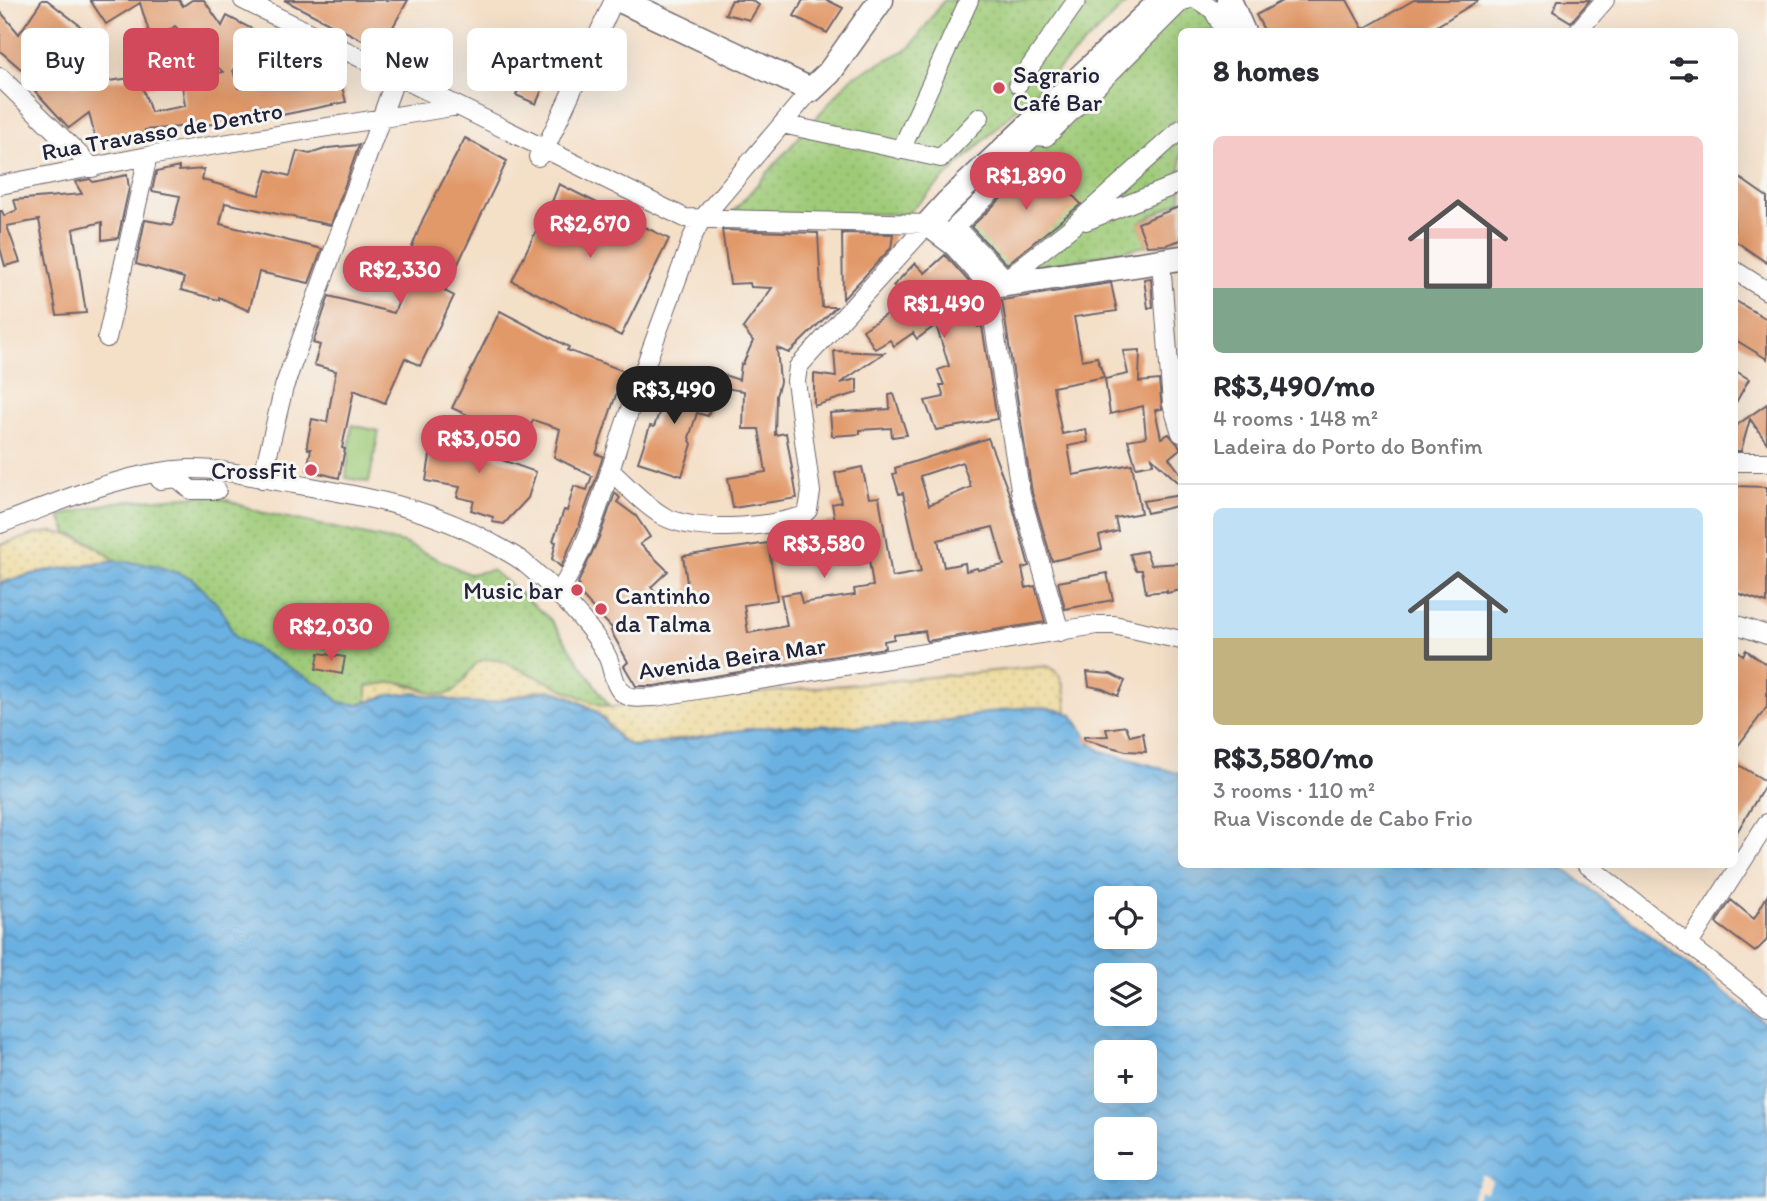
<!DOCTYPE html>
<html lang="en">
<head>
<meta charset="utf-8">
<style>
	:root { --surface:#fff; --page:#f2f2f3; --text:#2b2b33; --muted:#7c7c81; --line:#e1e1e2; --accent:#d1495b }
	body { margin:0; font-family:Itim,sans-serif; background:var(--page); color:var(--text); height:100vh; display:flex; flex-direction:column; font-size:26px; white-space:nowrap }
	* { box-sizing:border-box; margin:0 }
	p { font-size:23px; color:var(--muted) }
	.icon { flex:none; width:38px; height:38px; fill:none; stroke:currentColor; stroke-width:2; stroke-linecap:round; stroke-linejoin:round }
	.map { position:relative; flex:1; overflow:hidden }
	.panel { position:absolute; left:1178px; top:28px; width:560px; height:840px; display:flex; flex-direction:column; background:var(--surface); border-radius:10px; box-shadow:0 7px 28px #0002 }
	.panel>* { flex:none }
	.banner { position:absolute; left:21px; top:28px; width:665px; height:63px; display:flex; gap:14px }
	.buttons { position:absolute; left:1094px; top:886px; display:grid; gap:14px }
	.buttons a { display:grid; place-items:center; width:63px; height:63px; border-radius:10px; background:var(--surface); box-shadow:0 7px 28px #0002; font-size:35px }
	.price { position:absolute; translate:-50% -60px; padding:0 16px; border-radius:24px; background:var(--accent); color:#fff; font-size:23px; line-height:46px; filter:drop-shadow(0 2px 4px #0008) }
	.price::after { content:''; position:absolute; left:50%; top:42px; width:21px; height:16px; margin-left:-10px; background:inherit; clip-path:polygon(0 0,100% 0,50% 100%) }
	.price.active { background:#222; color:#fff }
	ul { padding:0; list-style:none }
	li { display:grid; align-content:center; gap:14px; height:371px; padding:0 35px }
	li+li { border-top:2px solid var(--line) }
	li span { display:grid; place-items:center; height:217px; border-radius:10px; color:#555 }
	li>.icon { margin-inline-start:auto }
	span .icon { width:126px; height:126px; fill:#fffc; stroke-width:1 }
	li b { font-size:30px }
	h2 { display:flex; justify-content:space-between; align-items:center; height:84px; padding:0 35px; font-size:30px }
	.pill { padding:0 24px; border-radius:10px; background:var(--surface); box-shadow:0 7px 28px #0002; font-size:24px; line-height:63px }
	.pill.active { background:var(--accent); color:#fff }
	.map>svg:first-child { display:block }
</style>
</head>
<body>
<div class="map">
<svg width="1767" height="1201" viewBox="0 0 1767 1201">
	<defs>
		<pattern id="sand-dots" width="8" height="8" patternUnits="userSpaceOnUse" patternTransform="scale(1.75)"><rect width="8" height="8" fill="#eeda9e"/><path d="M2 2h.1M6 6h.1" fill="none" stroke="#ccbb89" stroke-width="1.8" stroke-linecap="round"/></pattern>
		<pattern id="park-dots" width="8" height="8" patternUnits="userSpaceOnUse" patternTransform="scale(1.75)"><rect width="8" height="8" fill="#9fcb78"/><path d="M2 2h.1M6 6h.1" fill="none" stroke="#89ae69" stroke-width="1.8" stroke-linecap="round"/></pattern>
		<pattern id="water-waves" width="16" height="10" patternUnits="userSpaceOnUse" patternTransform="scale(1.75)"><rect width="16" height="10" fill="#6bb1e2"/><path d="M0 5q4-4 8 0t8 0" fill="none" stroke="#5890b8"/></pattern>
	</defs>
	<rect width="100%" height="100%" fill="#f6f6f2"/>
	<filter id="ink" filterUnits="userSpaceOnUse"><feTurbulence type="fractalNoise" baseFrequency=".0143" numOctaves="2"/><feDisplacementMap in="SourceGraphic" scale="14" xChannelSelector="R" yChannelSelector="G"/><feConvolveMatrix kernelMatrix="1 2 1 2 8 2 1 2 1" color-interpolation-filters="sRGB"/></filter>
	<filter id="wash" filterUnits="userSpaceOnUse"><feTurbulence type="fractalNoise" baseFrequency=".00686" numOctaves="4" result="noise"/><feDisplacementMap in="SourceGraphic" scale="28" xChannelSelector="R" yChannelSelector="G"/><feGaussianBlur stdDeviation="1.57" result="paint"/><feColorMatrix in="noise" values="0 0 0 0 0 0 0 0 0 0 0 0 0 0 0 0 0 1.4 0 .05"/><feComposite in="paint" operator="in"/></filter>
	<g filter="url(#wash)">
		<rect width="100%" height="100%" fill="#f4dfc7"/>
		<path fill="#9fcb78" stroke="#60765a" stroke-width="2" d="M352 425 379 431 369 482 346 478Z"/>
		<path fill="url(#sand-dots)" stroke="#887e6c" stroke-width="2" d="M51 532C78 534 96 546 117 561L44 571 0 583V545L36 534Z
			M488 658 502 661 601 705 610 707 1047 666C1066 673 1065 695 1067 713L1033 708 905 726 756 728 633 746C618 741 613 727 602 717 591 706 575 699 561 693 538 684 511 700 488 703 443 707 414 683 367 702L366 686 394 681 429 692 477 662Z"/>
		<path fill="url(#park-dots)" stroke="#60765a" stroke-width="2" d="M944 0H1130L907 214H731L852 77 910 48Z
			M1175 0H1206L1230 31 1181 32V200L1139 223 1147 246 998 275 946 221Z
			M213 495 260 512 404 543 469 574 492 570 550 619 610 707 592 702 502 661C467 652 473 680 452 692 440 699 425 690 415 686 393 679 387 684 367 686V702L357 705 339 702 324 687 235 637 220 607 192 578 154 565 117 561 86 540 67 533 60 516 115 502Z"/>
		<path fill="url(#water-waves)" stroke="#466a8e" stroke-width="2" fill-rule="evenodd" d="M117 561 154 565 191 578 220 607 235 637 324 687 339 702 358 705 389 695 415 693 461 702 487 703 549 690 569 697 597 712 620 740 633 746C679 743 724 730 770 727 822 723 874 729 925 724 968 720 1032 695 1072 715L1092 744 1101 751 1181 774V864L1559 865 1767 1025V1201H0V583L44 571ZM1106 898H1144V936H1106ZM1106 975H1144V1013H1106ZM1106 1052H1144V1090H1106ZM1106 1129H1144V1167H1106Z"/>
		<path fill="#f4dfc7" d="M1482 1174 1492 1180 1485 1192 1480 1190 1473 1201H1469Z"/>
		<g id="blocks">
			<path fill="#e29969" fill-rule="evenodd" d="M42 0H47L78 24 105 51 71 86 131 78 133 80 139 76 151 75 143 54 156 48 167 73 174 72 175 76 143 89 151 112 185 106 181 79 223 72 175 26 152 42 140 3 106 24 90 0H179L183 6 192 0H204L222 26 227 16 279 43 271 62 309 58 335 61 346 102 277 116 276 112 225 123 145 130V133L96 141 89 113 69 128 24 79 28 75 0 51V11L19 34ZM242 52 266 64 270 84 238 88 233 70Z
				M284 0H408L384 43 368 34 364 41Z
				M732 0H751L759 5 750 20 725 14Z
				M803 0H827L843 8 827 33 794 16Z
				M1284 0H1347L1363 29 1414 0H1479L1427 32H1265L1256 15Z
				M1558 0H1590L1571 22 1553 11Z
				M529 67 548 76 536 104 516 95Z
				M465 138 507 161 445 291 454 296 420 366 405 358 385 403 354 390 342 448 345 449 339 478 307 470 311 449H308L307 444 312 419 327 422 336 371 314 365 320 345 313 343 329 296 394 313 418 255 410 252 423 219Z
				M359 145 331 225 225 203 220 224 322 249 309 283 259 272 249 311 219 297V300L181 290 184 278 136 264 145 220 173 225 180 196 152 191 156 172 179 167V171L204 169 202 180 259 195 267 170 290 176 297 151 310 154 328 148Z
				M1036 157 1081 204 1007 264 971 227 1013 187 1016 176Z
				M1734 174 1767 197V263L1734 240Z
				M127 175 129 188 118 238 102 240V222L73 229 86 313 57 315 39 220 7 226 20 262 5 266 0 248V211H2L4 216 17 210 14 200 82 194 75 182 90 179 93 182Z
				M559 184 669 239 621 336 512 281 546 210 548 212Z
				M1181 206V240L1166 245 1147 246 1138 223Z
				M722 230 818 233 822 307H836L789 353 777 348 780 382 776 396 775 435 786 433 797 498 733 508 728 478 766 472 759 429H743L744 391 705 385 709 370 739 380 741 364H743L753 341 743 328 772 288 751 287 750 283 730 284Z
				M842 233 893 234 891 248 843 299Z
				M945 255 980 294 979 297 963 312 978 327 982 326 997 419 936 430 925 401 944 397 940 385H944L938 370 949 366 936 325 917 339 913 333 894 346 890 340 875 349 863 330 894 309 892 305 904 296 893 286 915 263 925 273Z
				M1151 278 1153 307 1148 308 1144 279Z
				M1111 283 1117 311 1074 317 1082 360 1097 357 1104 377 1053 387 1062 434 1086 429 1088 442 1068 446 1073 475 1132 464 1141 513 1115 518 1118 531 1099 536 1102 549 1052 561 1032 493 1002 300Z
				M1734 300 1767 319V359L1734 339Z
				M500 311 569 347 567 350 624 371 596 454 603 456 595 481 579 526 561 567 552 559 556 542 553 541 564 510 567 511 574 486 587 490 592 476 554 457 560 429 533 420 524 441 452 408Z
				M1140 350 1139 382 1159 380 1162 409 1155 410 1161 438 1169 434 1181 448 1169 458 1181 474 1179 483 1152 458 1153 464 1136 467 1128 440 1146 437 1143 406 1110 414 1105 379 1128 374 1123 351Z
				M834 351 884 353 840 383 857 379V393L814 406V374L836 377Z
				M1734 370 1749 379 1734 406Z
				M659 378 714 395 708 416 697 413 689 438 692 444 682 476 638 462 650 426 654 427 664 399 653 396Z
				M894 394 907 435 892 437 891 428 860 430V434L832 436 830 413 890 409 889 395Z
				M1767 404V443L1750 419 1741 451H1734V427Z
				M430 431 495 442 491 456 536 472 528 498 504 524 492 522 493 517 471 510 474 501 457 497 460 487 426 481 431 449 427 448Z
				M988 438 1010 496 1029 566 1022 568 1026 588 1035 586 1045 622 927 641 925 631 894 635V639L884 641 885 648 654 686H636L624 666 628 662 611 631 613 629 575 589 580 585 578 583 600 535 615 493 620 498 617 502 636 516 650 537 640 544 668 571 651 587 667 604 688 589 683 556 768 543 777 600 744 605 748 633 787 626 781 595 799 592 802 603 855 595 854 589 873 586 865 534 826 540 828 548 809 551 804 527 835 521 832 504 841 502 835 473 862 467 869 498 879 497 892 577 921 572 903 493 899 494 893 474 896 473 895 468ZM962 462 971 487 929 505 920 476ZM993 527 1004 565 978 570 977 568 966 571 965 563 944 567 938 540Z
				M1734 486 1767 487V603L1734 592Z
				M1181 495V505L1147 513 1143 501Z
				M1146 551 1151 565 1180 563 1181 590 1167 593V591L1146 593 1142 570H1136L1130 554Z
				M1107 573 1113 600 1065 609 1058 582Z
				M1734 648 1743 655 1746 650 1767 665V707L1734 751Z
				M319 653 345 657 342 674 316 669Z
				M1087 672 1111 674 1125 681 1118 696 1103 689 1089 686Z
				M1126 726 1130 736 1143 733 1146 752 1126 751 1084 740V737L1108 736 1106 729Z
				M1734 762 1767 782 1734 837Z
				M1767 896V940L1755 952 1716 923 1731 900 1754 919Z"/>
		</g>
	</g>
	<g filter="url(#ink)">
		<use href="#blocks" fill-opacity="0" stroke="#6c646c" stroke-width="2"/>
		<g fill="none" stroke-linecap="round" stroke-linejoin="round">
			<g stroke="#6c646c" stroke-width="20">
				<path id="street" d="M243 0 685 218 928 224
					M1198 0 1213 10 1225 32
					M1577 32 1605 0
					M0 77 93 168
					M1018 84 1077 0
					M782 124 941 158 980 117
					M1181 129 1073 226 1006 279 955 227 1005 179 998 171 1034 136 1046 137 1182 1 1187 0
					M901 150 969 0
					M538 157 545 149 614 0
					M0 185 148 156 458 106
					M1086 221 1181 183
					M1161 261 1172 404 1181 433
					M1734 270 1767 291
					M993 286 990 301 1021 495 1060 632
					M107 338 148 156
					M1734 462H1767
					M610 470C626 485 643 504 663 516 696 534 767 527 802 516L808 510 811 492 796 381 798 367 928 224
					M262 479 284 387 396 77
					M160 480 177 478 191 490H217
					M0 524C60 502 123 472 188 469 220 468 252 477 283 482 357 495 429 506 495 545 504 550 514 555 522 561 549 583 592 625 607 656 613 667 613 687 624 694 632 700 645 697 655 697L1096 625H1114L1181 640
					M557 595C593 542 607 475 628 415 648 356 671 297 692 238L701 220 811 90
					M1734 624 1767 635
					M1586 864 1767 1006
					M1689 944 1767 823"/>
			</g>
			<g stroke="#6c646c" stroke-width="27">
				<path id="secondary" d="M620 0 811 90 829 73 881 0
					M1162 0 947 203 928 224 955 244 993 286 1181 258
					M1229 0 1243 32"/>
			</g>
			<use href="#street" stroke="#fff" stroke-width="18"/>
			<use href="#secondary" stroke="#fff" stroke-width="24"/>
		</g>
	</g>
	<g fill="#d1495b" stroke="#f6f6f2" stroke-width="2.5">
		<circle cx="999" cy="88" r="7"/>
		<circle cx="311" cy="470" r="7"/>
		<circle cx="577" cy="590" r="7"/>
		<circle cx="601" cy="609" r="7"/>
	</g>
	<g text-anchor="middle" dominant-baseline="central" stroke-width="6" stroke-linejoin="round" paint-order="stroke">
		<g font-size="24" fill="#22223b" stroke="#f6f6f2" text-anchor="start">
			<text x="1013" y="74">Sagrario<tspan x="1013" dy="28">Café Bar</tspan></text>
			<text x="297" y="470" text-anchor="end">CrossFit</text>
			<text x="563" y="590" text-anchor="end">Music bar</text>
			<text x="615" y="595">Cantinho<tspan x="615" dy="28">da Talma</tspan></text>
		</g>
		<g font-size="24" fill="#22223b" stroke="#f6f6f2">
			<text transform="translate(162 131) rotate(-10)">Rua Travasso de Dentro</text>
			<text transform="translate(732 658) rotate(-8)">Avenida Beira Mar</text>
		</g>
	</g>
</svg>
<div class="buttons">
<a><svg class="icon" aria-label="locate" viewBox="0 0 24 24"><circle cx="12" cy="12" r="6"/><path d="M12 2v4M12 18v4M2 12h4M18 12h4"/></svg></a>
<a><svg class="icon" aria-label="layers" viewBox="0 0 24 24"><path d="M12 4l9 5-9 5-9-5zM3 14l9 5 9-5"/></svg></a>
<a>+</a>
<a>−</a>
</div>
<b class="price" style="left:1026px;top:212px">R$1,890</b>
<b class="price" style="left:590px;top:260px">R$2,670</b>
<b class="price" style="left:400px;top:306px">R$2,330</b>
<b class="price" style="left:944px;top:340px">R$1,490</b>
<b class="price active" style="left:674px;top:426px">R$3,490</b>
<b class="price" style="left:479px;top:475px">R$3,050</b>
<b class="price" style="left:824px;top:580px">R$3,580</b>
<b class="price" style="left:331px;top:663px">R$2,030</b>
<div class="banner">
<a class="pill">Buy</a>
<a class="pill active">Rent</a>
<a class="pill">Filters</a>
<a class="pill">New</a>
<a class="pill">Apartment</a>
</div>
<section class="panel">
<h2>8 homes<svg class="icon" aria-label="filters" viewBox="0 0 24 24"><path d="M4 7h16M4 17h16"/><circle cx="9" cy="7" r="2"/><circle cx="15" cy="17" r="2"/></svg></h2>
<ul>
<li><span style="background:linear-gradient(#f6c9c9 70%,#7fa58c 0)"><svg class="icon" aria-label="home" viewBox="0 0 24 24"><path d="M3 11l9-7 9 7M6 9v11h12V9"/></svg></span><div><b>R$3,490/mo</b><p>4 rooms · 148 m²</p><p>Ladeira do Porto do Bonfim</p></div></li>
<li><span style="background:linear-gradient(#bfe0f5 60%,#c2b280 0)"><svg class="icon" aria-label="home" viewBox="0 0 24 24"><path d="M3 11l9-7 9 7M6 9v11h12V9"/></svg></span><div><b>R$3,580/mo</b><p>3 rooms · 110 m²</p><p>Rua Visconde de Cabo Frio</p></div></li>
</ul>
</section>
</div>
</body>
</html>
